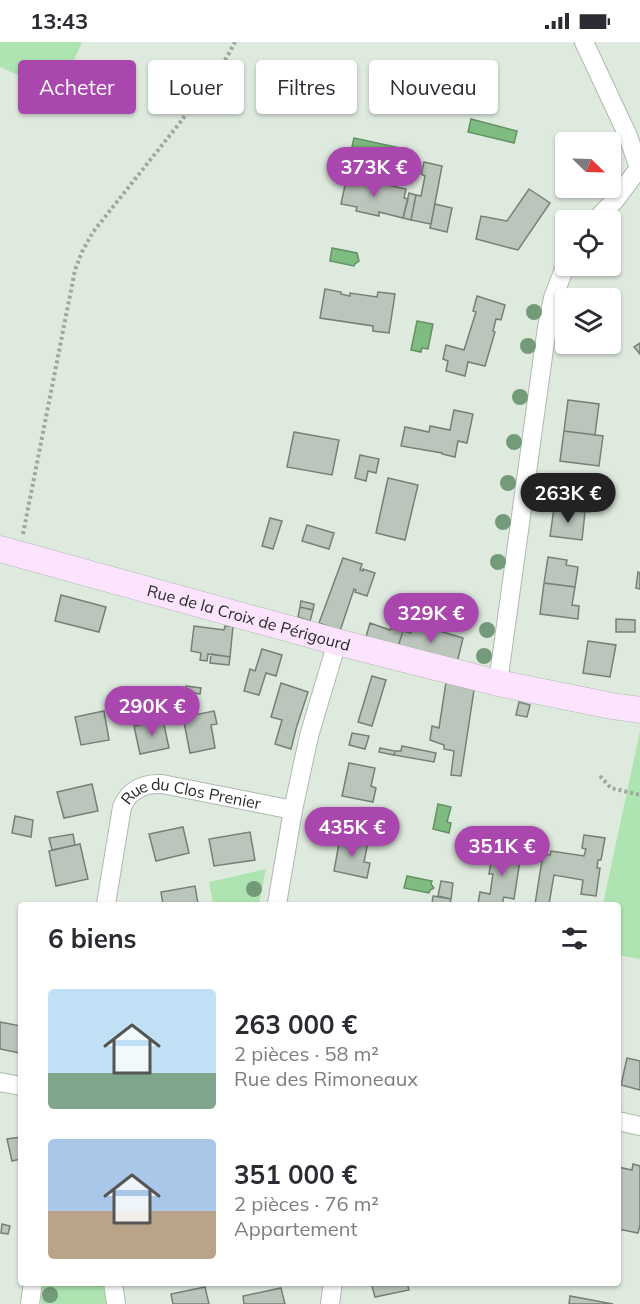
<!DOCTYPE html>
<html lang="fr">
<head>
<meta charset="utf-8">
<style>
	:root { --surface:#fff; --page:#f7f7f7; --text:#2b2b33; --muted:#7c7c81; --accent:#a947ae }
	body { margin:0; font-family:Mulish,sans-serif; background:var(--page); color:var(--text); height:100vh; display:flex; flex-direction:column; font-size:22px; white-space:nowrap }
	* { box-sizing:border-box; margin:0 }
	p { font-size:20px; color:var(--muted) }
	.icon { flex:none; width:33px; height:33px; fill:none; stroke:currentColor; stroke-width:2; stroke-linecap:round; stroke-linejoin:round }
	.map { position:relative; flex:1; overflow:hidden }
	.sheet { position:absolute; left:18px; top:860px; width:603px; height:384px; display:flex; flex-direction:column; background:var(--surface); border-radius:6px; box-shadow:0 2px 4px #0004 }
	.sheet>* { flex:none }
	.guide { position:absolute; left:18px; top:18px; width:604px; height:54px; display:flex; gap:12px }
	.needle { width:39px; rotate:113deg }
	.fabs { position:absolute; left:555px; top:90px; display:grid; gap:12px }
	.fabs a { display:grid; place-items:center; width:66px; height:66px; border-radius:6px; background:var(--surface); box-shadow:0 2px 4px #0004; font-size:30px }
	.price { position:absolute; translate:-50% -51px; padding:0 14px; border-radius:21px; background:var(--accent); color:#fff; font-size:20px; line-height:39px; filter:drop-shadow(0 2px 3px #0008) }
	.price::after { content:''; position:absolute; left:50%; top:36px; width:18px; height:14px; margin-left:-9px; background:inherit; clip-path:polygon(0 0,100% 0,50% 100%) }
	.price.selected { background:#222; color:#fff }
	ul { padding:0; list-style:none }
	li { display:flex; align-items:center; gap:18px; height:150px; padding:0 30px }
	li span { display:grid; place-items:center; flex:none; width:168px; height:120px; border-radius:6px; color:#555 }
	li>.icon { margin-inline-start:auto }
	span .icon { width:72px; height:72px; fill:#fffc; stroke-width:1 }
	li b { font-size:26px }
	h2 { display:flex; justify-content:space-between; align-items:center; height:72px; padding:0 30px; font-size:26px }
	.tag { padding:0 21px; border-radius:6px; background:var(--surface); box-shadow:0 2px 4px #0004; font-size:21px; line-height:54px }
	.tag.selected { background:var(--accent); color:#fff }
	.status { display:flex; justify-content:space-between; align-items:center; height:42px; padding:0 30px; background:var(--surface); direction:ltr }
	.status svg { height:16px; fill:currentColor }
	.map>svg:first-child { display:block }
</style>
</head>
<body>
<div class="status"><b>13:43</b><svg viewBox="0 0 49 12"><path d="M0 12V9h3v3zM5 12V6h3v6zM10 12V3h3v9zM15 12V0h3v12zM26 1h20v11H26zM47 4h2v5h-2z"/></svg></div>
<div class="map">
<svg width="640" height="1262" viewBox="0 0 640 1262">
	<rect width="100%" height="100%" fill="#dfeadf"/>
	<path fill="#aee4b1" d="M0 0H82L59 52 0 25Z
		M640 689V917L618 913V862H603Z
		M266 827 259 862H213L209 840Z
		M42 1240 105 1241 111 1262H41Z"/>
	<path fill="#7ebc81" stroke="#649066" stroke-width="1.5" d="M471 77 517 89 514 101 468 90Z
		M354 96 405 107 402 120 351 109Z
		M332 206 357 211 359 219 355 222 354 224 330 219Z
		M417 279 433 282 428 307 422 306 421 310 411 308Z
		M438 762 451 765 447 780 451 781 449 791 433 787Z
		M407 834 432 839 431 842 434 846 430 848 429 851 404 846Z"/>
	<path fill="#bac5bb" stroke="#768076" stroke-width="1.5" d="M265 30 287 35 285 48 262 44Z
		M359 119 395 128 393 137 357 129Z
		M424 120 442 124 431 182 411 178 416 153 421 154 425 134 421 132Z
		M347 134 406 147 404 156 408 157 403 176 379 170V174L356 169 357 165 341 162Z
		M529 147 550 161 518 208 476 197 481 174 507 179Z
		M409 151 416 153 411 178 403 176Z
		M435 162 452 166 447 190 430 186Z
		M325 247 341 250V252L350 254V251L377 255 378 250 395 252 389 291 373 289V284L320 276Z
		M477 254 505 263 501 278 496 277 493 289 495 290 485 324 468 320 465 334 446 329 448 319 443 317 446 303 464 308 476 270 473 269Z
		M640 301V312L634 305Z
		M568 358 599 362 595 393 564 389Z
		M454 368 473 372 467 401 458 399 455 415 442 412V411L401 404 405 385 429 390 430 384 450 388Z
		M564 389 603 394 599 424 560 419Z
		M294 390 339 398 332 433 287 425Z
		M360 413 379 417 376 431 368 429 366 439 355 436Z
		M388 436 418 443 405 498 376 491Z
		M558 437 596 442 595 456 590 470 554 466Z
		M554 466 585 470 582 498 550 494Z
		M270 476 282 479 273 507 262 504Z
		M307 483 334 491 329 507 302 499Z
		M548 515 567 518 566 523 578 525 575 545 544 541Z
		M343 516 362 522 360 528 363 529V527L375 531 367 554 355 550 356 548 354 547 340 589 319 581Z
		M638 530 640 531V547L636 546Z
		M544 541 575 545 572 563 579 564 578 577 540 572Z
		M61 553 106 565 99 590 55 579Z
		M301 559 314 562 313 568 300 565Z
		M300 565 313 568 310 579 298 575Z
		M616 577 635 578V590H616Z
		M370 581 390 588 391 586 403 589 397 608 365 598Z
		M413 581 463 596 457 621 397 608 403 589 411 591Z
		M194 584 224 588 225 584H233L230 615 208 612 207 619 200 618 201 611 191 609Z
		M588 599 616 603 610 635 583 631Z
		M262 607 282 613 276 634 266 631 259 653 244 649 250 627 255 629Z
		M211 612 230 615 229 623 210 621Z
		M372 634 386 638 372 684 358 680Z
		M446 640 474 648 461 734 451 733 454 709 444 707V703L430 698 432 684 439 686Z
		M281 641 308 650 296 687 291 707 275 702 282 678 271 675Z
		M186 644 201 646 200 652 185 649Z
		M519 660 530 663 527 675 516 673Z
		M104 669 109 698 81 703 75 675Z
		M214 669 217 682 211 683 215 706 190 711 183 675Z
		M163 678 169 706 140 712 134 684Z
		M352 691 369 694 365 707 349 703Z
		M402 704 436 711 434 720 394 713 395 709H401Z
		M380 706 395 709 394 713 379 710Z
		M349 721 375 726 371 744 376 746 373 760 342 754Z
		M92 742 98 769 64 776 57 750Z
		M15 774 33 778 31 795 12 791Z
		M183 785 189 811 156 819 149 792Z
		M250 790 255 818 214 824 209 797Z
		M73 792 75 803 52 808 49 796Z
		M584 793 605 796 601 818H598L597 826H600L596 854 581 852 583 838 554 833 549 862H535L543 812 550 813 551 809 584 814 586 807 582 806Z
		M340 796 368 800 364 820 370 821 367 836 334 829Z
		M80 802 88 837 56 844 49 809Z
		M493 807 521 812 514 857 504 855 502 862H478L480 850 490 852 493 832H489Z
		M441 839 453 841 451 857 438 854Z
		M195 844 198 862H163L161 850Z
		M433 854 451 857 450 862H432Z
		M0 980 21 984 20 1011 0 1007Z
		M627 1016 640 1019V1048L621 1043Z
		M21 1095V1117L12 1119 7 1097Z
		M633 1122 640 1124V1183L638 1191 618 1187V1125L632 1128Z
		M2 1182 10 1184 8 1192 1 1191Z
		M371 1240H407L409 1248 375 1255Z
		M205 1245 209 1262H173L171 1252Z
		M281 1246 285 1262H244L243 1254Z
		M570 1254 613 1262H569Z"/>
	<g fill="none" stroke-linecap="round" stroke-linejoin="round">
		<g stroke="#aeb9af" stroke-width="20">
			<g id="street">
				<path d="M584 0 628 94 639 126"/>
				<path d="M596 178 616 157 639 126"/>
				<path d="M498 641 547 285 553 256 566 222"/>
				<path id="s1" d="M106 862 122 765C129 748 144 741 162 742L293 768"/>
				<path d="M277 862 293 768 309 694 337 600"/>
				<path d="M0 1040 21 1044"/>
				<path d="M618 1079 640 1084"/>
				<path d="M113 1240 116 1262"/>
				<path d="M30 1262 33 1240"/>
				<path d="M330 1262 333 1240"/>
			</g>
		</g>
		<g stroke="#aeb9af" stroke-width="27">
			<g id="secondary">
				<path id="s2" d="M0 507 337 600 498 641 612 664 640 668"/>
			</g>
		</g>
		<path stroke="#9fa89f" stroke-width="4" stroke-dasharray="3 3" stroke-linecap="butt" d="M23 492 75 228 82 210 93 190 182 78 227 15 235 0
			M600 734 611 746 640 753"/>
		<use href="#street" stroke="#fff" stroke-width="18"/>
		<use href="#secondary" stroke="#fce4fe" stroke-width="26"/>
	</g>
	<g fill="#739b79">
		<circle cx="534" cy="270" r="8"/>
		<circle cx="528" cy="304" r="8"/>
		<circle cx="520" cy="355" r="8"/>
		<circle cx="514" cy="400" r="8"/>
		<circle cx="508" cy="441" r="8"/>
		<circle cx="503" cy="480" r="8"/>
		<circle cx="498" cy="520" r="8"/>
		<circle cx="487" cy="588" r="8"/>
		<circle cx="484" cy="614" r="8"/>
		<circle cx="254" cy="847" r="8"/>
		<circle cx="50" cy="1253" r="8"/>
	</g>
	<g text-anchor="middle" dominant-baseline="central" stroke-width="5" stroke-linejoin="round" paint-order="stroke">
		<g font-size="16" fill="#262b26" stroke="#dfeadf">
			<text stroke="none"><textPath href="#s2" startOffset="258">Rue de la Croix de Périgourd</textPath></text>
			<text stroke="none"><textPath href="#s1" startOffset="176">Rue du Clos Prenier</textPath></text>
		</g>
	</g>
</svg>
<div class="fabs">
<a><svg class="needle" viewBox="-14 -14 28 28"><path d="M0-13l5 13h-10z" fill="#e53935"/><path d="M0 13l5-13h-10z" fill="#7c7c81"/></svg></a>
<a><svg class="icon" aria-label="locate" viewBox="0 0 24 24"><circle cx="12" cy="12" r="6"/><path d="M12 2v4M12 18v4M2 12h4M18 12h4"/></svg></a>
<a><svg class="icon" aria-label="layers" viewBox="0 0 24 24"><path d="M12 4l9 5-9 5-9-5zM3 14l9 5 9-5"/></svg></a>
</div>
<b class="price" style="left:374px;top:156px">373K €</b>
<b class="price selected" style="left:568px;top:482px">263K €</b>
<b class="price" style="left:431px;top:602px">329K €</b>
<b class="price" style="left:152px;top:695px">290K €</b>
<b class="price" style="left:352px;top:816px">435K €</b>
<b class="price" style="left:502px;top:835px">351K €</b>
<div class="guide">
<a class="tag selected">Acheter</a>
<a class="tag">Louer</a>
<a class="tag">Filtres</a>
<a class="tag">Nouveau</a>
</div>
<section class="sheet">
<h2>6 biens<svg class="icon" aria-label="filters" viewBox="0 0 24 24"><path d="M4 7h16M4 17h16"/><circle cx="9" cy="7" r="2"/><circle cx="15" cy="17" r="2"/></svg></h2>
<ul>
<li><span style="background:linear-gradient(#bfe0f5 70%,#7fa58c 0)"><svg class="icon" aria-label="home" viewBox="0 0 24 24"><path d="M3 11l9-7 9 7M6 9v11h12V9"/></svg></span><div><b>263 000 €</b><p>2 pièces · 58 m²</p><p>Rue des Rimoneaux</p></div></li>
<li><span style="background:linear-gradient(#a9c7e8 60%,#b9a48a 0)"><svg class="icon" aria-label="home" viewBox="0 0 24 24"><path d="M3 11l9-7 9 7M6 9v11h12V9"/></svg></span><div><b>351 000 €</b><p>2 pièces · 76 m²</p><p>Appartement</p></div></li>
</ul>
</section>
</div>
</body>
</html>
